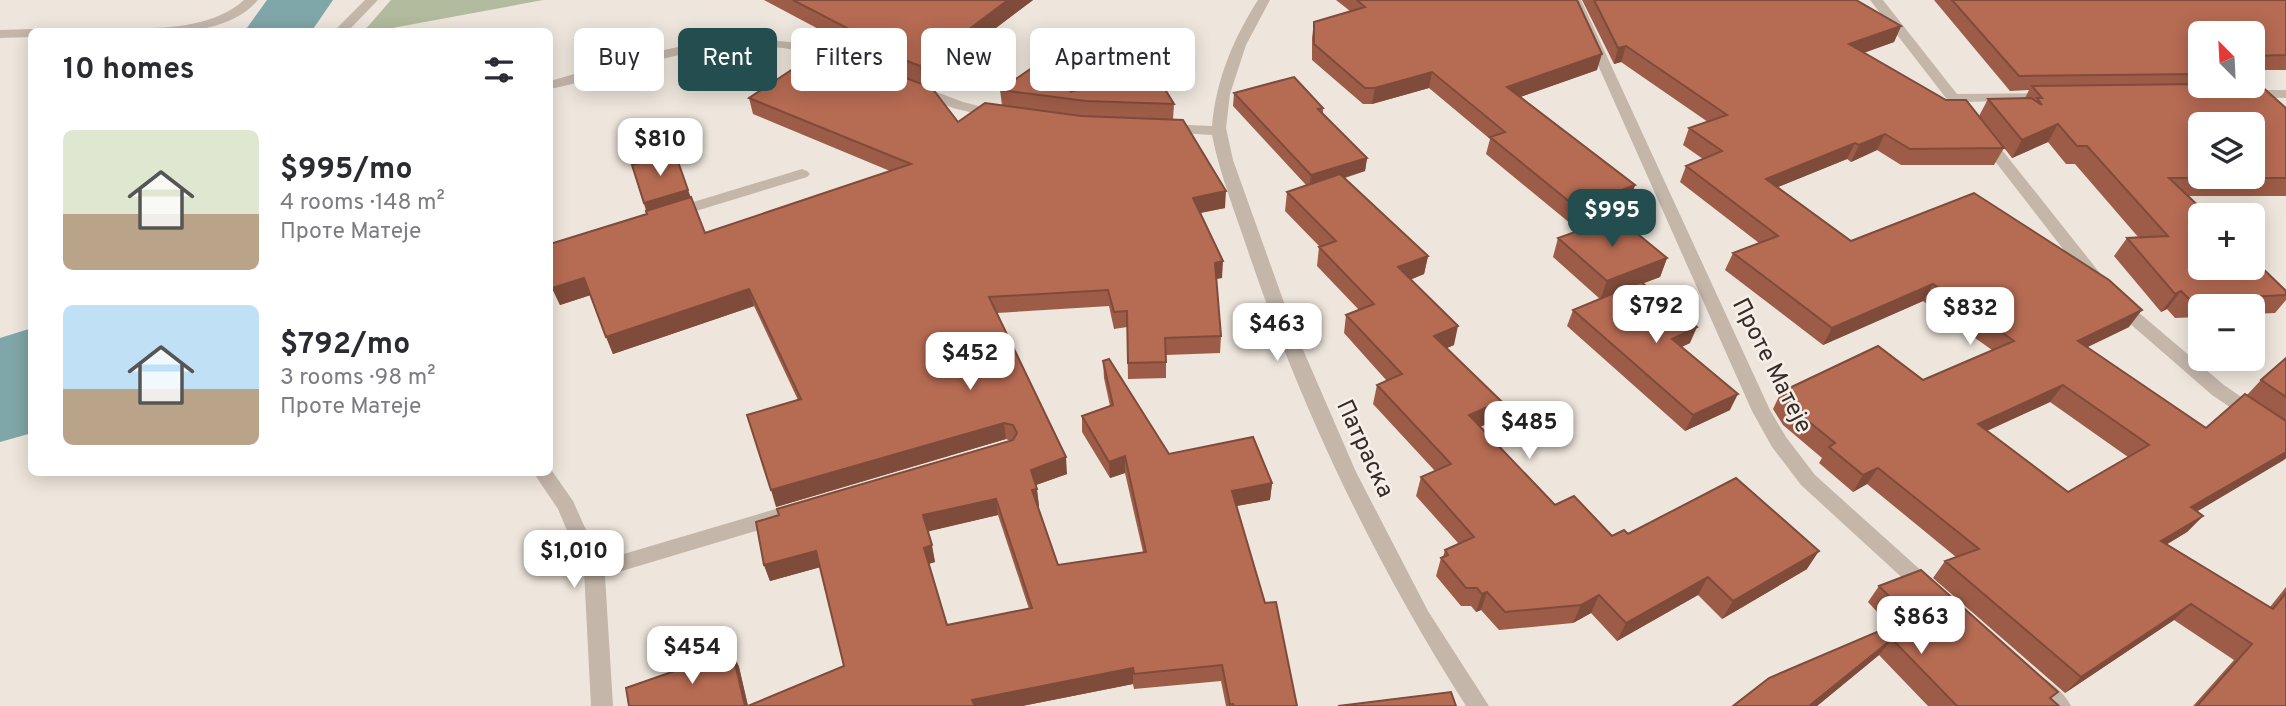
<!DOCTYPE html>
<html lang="en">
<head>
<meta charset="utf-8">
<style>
	:root { --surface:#fff; --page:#f2f2f3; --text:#2b2b33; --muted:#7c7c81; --accent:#234d4f }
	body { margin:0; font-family:Overpass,sans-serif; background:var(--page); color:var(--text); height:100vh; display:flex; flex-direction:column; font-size:26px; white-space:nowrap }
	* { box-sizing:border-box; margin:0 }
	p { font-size:23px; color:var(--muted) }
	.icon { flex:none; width:38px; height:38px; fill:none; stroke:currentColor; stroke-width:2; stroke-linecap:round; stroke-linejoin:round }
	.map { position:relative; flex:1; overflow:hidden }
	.sheet { position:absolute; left:28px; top:28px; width:525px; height:448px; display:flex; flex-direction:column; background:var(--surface); border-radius:10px; box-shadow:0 4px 18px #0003 }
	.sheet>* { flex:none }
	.top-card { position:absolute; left:574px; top:28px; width:665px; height:63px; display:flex; gap:14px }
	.needle { width:46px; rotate:336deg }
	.fabs { position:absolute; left:2188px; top:21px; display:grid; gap:14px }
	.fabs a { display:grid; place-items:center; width:77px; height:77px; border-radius:10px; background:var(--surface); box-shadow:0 4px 18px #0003; font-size:35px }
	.price { position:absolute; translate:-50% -60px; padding:0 16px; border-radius:14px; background:#fff; color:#222; font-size:23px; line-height:46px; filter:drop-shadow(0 2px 4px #0008) }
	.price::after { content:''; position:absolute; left:50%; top:42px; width:21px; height:16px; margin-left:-10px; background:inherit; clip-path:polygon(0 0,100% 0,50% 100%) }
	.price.current { background:var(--accent); color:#fff }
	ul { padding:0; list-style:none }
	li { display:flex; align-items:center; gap:21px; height:175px; padding:0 35px }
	li span { display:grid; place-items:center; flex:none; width:196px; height:140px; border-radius:10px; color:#555 }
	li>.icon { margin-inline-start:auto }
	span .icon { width:84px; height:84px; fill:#fffc; stroke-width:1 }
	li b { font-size:30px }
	h2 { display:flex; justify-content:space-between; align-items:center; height:84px; padding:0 35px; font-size:30px }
	.pill { padding:0 24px; border-radius:10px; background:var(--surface); box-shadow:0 4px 18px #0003; font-size:24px; line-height:63px }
	.pill.current { background:var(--accent); color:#fff }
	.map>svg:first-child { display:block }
</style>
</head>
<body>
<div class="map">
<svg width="2286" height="706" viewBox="0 0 2286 706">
	<rect width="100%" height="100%" fill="#eee6dc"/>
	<path fill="#b2bb9e" d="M391 0H543L376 31H364Z"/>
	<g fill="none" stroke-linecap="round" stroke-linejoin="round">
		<path fill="#7fa6a8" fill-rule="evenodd" d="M267 0H333L311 32H244Z
			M32 328V433L0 442V338Z"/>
		<path fill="#c5b6aa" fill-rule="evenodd" d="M244 0H258C221 44 132 32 79 32L85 28C136 27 203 36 244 0Z
			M32 29 38 32H32V37L0 38V30Z
			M802 169 807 171 810 174 807 177 673 218 665 213 667 210Z"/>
		<path fill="#c5b6aa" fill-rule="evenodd" d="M365 0H378L347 32H333Z
			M1258 0H1270L1246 45 1230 94 1226 128 1233 160 1291 322 1356 472 1428 611 1489 706H1466C1376 565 1304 415 1250 257 1237 217 1220 176 1212 135L1165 132 1158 128 1165 124 1212 126C1216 80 1233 39 1258 0Z
			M1569 0H1581L1770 410 1786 437 1815 475 1935 583 1938 589 1935 595 1928 598 1921 595 1801 485 1772 447 1752 411Z
			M1870 0H1883L1957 94 2053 93 2055 96 2048 100 1964 102 2103 277 2105 281 2103 285H2091Z
			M753 38 797 43 847 60 840 64C821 59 802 51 783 48 700 37 628 73 550 89V81C617 62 683 40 753 38Z
			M918 85 963 102 1003 112 1005 115 998 119 953 108 913 92V86Z
			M2247 90H2286V98L2242 97V91Z
			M2118 298 2124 300 2224 385 2286 428V445L2212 395 2112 308 2110 304 2112 300Z
			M550 468 573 501 600 561 779 508 786 510 789 516 786 522 779 524 605 576 613 706H591L584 571 558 509 533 472H550Z
			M2035 674C2048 679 2065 693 2071 706H2044L2027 691 2024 684 2027 677Z"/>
	</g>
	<path fill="#9d5c47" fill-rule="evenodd" d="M764 0H1033L922 84 958 122 1002 105 1000 90 1121 54V72L1110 80 1174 104 1173 120 1225 208 1201 213 1222 278 1216 279 1221 336 1220 353 1166 355V378L1128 379 1127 327 1114 329 1109 306 997 313 1067 474 1036 485 1039 506H1038L1058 565 1143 552 1125 473 1110 478 1082 432V416L1110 406 1104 378 1103 361 1169 454 1272 483 1270 500 1236 506 1265 603 1297 706H1226L1221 681 1134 689 1133 684 1022 706H629L732 651 739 667 748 706 844 666 820 567 770 581 764 565 779 515 1011 441 1006 439 776 507 798 400 754 306 613 354 590 295 560 305 552 288 647 214 632 165 691 197 705 233 890 171 753 114 749 98 919 83 843 53 841 41ZM998 515 1029 609 947 625 929 564 935 562 928 531Z
		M1336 0H1577L1597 70 1520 97 1635 185 1629 202 1571 224 1486 154 1490 139 1429 88 1372 104H1363L1312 60V38L1314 22 1350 11Z
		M1582 0H1856L1901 26 1894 42 1864 53 2004 148 1994 165H1901L1877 150 1851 162 1847 159 1778 187 1851 241 2129 327 2087 347 2206 428 2247 395 2261 380 2286 358V458L2197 511 2203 516 2187 532 2167 544 2270 607 2286 587V706H2193L2234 660 2174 620 2065 693 1933 578 1945 561 1956 557 1867 484 1853 492 1819 463 1822 458 1783 425 1773 409 1781 392 1923 380 1992 350 1923 301 1823 345 1725 270 1733 253 1759 243 1680 182 1686 166 1703 159 1683 145 1689 128 1708 122 1621 62 1614 64ZM2050 402 2128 457 2068 492 1987 431Z
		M1934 0H2286V70H2252V33H2200V86L2286 108V196H2188L2286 291V300L2275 313 2252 314V306H2200V317L2175 318 2167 309 2161 312 2114 256 2127 238H2139L2075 164H2066L2048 142 2012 158 1979 116 1988 99 2025 98 2029 90 2010 91Z
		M1234 93 1323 108V114L1367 158 1365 171 1345 178 1428 256 1424 274 1410 280 1454 345 1447 348 1495 420 1480 427 1555 505 1612 536 1628 534 1807 569 1722 619 1698 595 1617 641 1591 613 1573 623 1499 630 1481 610 1476 612 1471 606H1461L1436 576 1441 558 1443 557 1445 550 1459 544 1416 496 1421 477 1435 471 1373 404 1377 385 1387 381 1344 333 1346 315 1359 310 1317 266 1319 247H1320L1285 211 1287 192 1306 185 1233 106Z
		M1558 238 1667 258 1660 277 1643 283 1690 343 1682 347 1730 410 1685 431 1567 326 1573 310 1600 299 1553 257Z
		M1879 586 2052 699 2059 706H1928L1879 655 1817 706H1733L1890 626 1868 602Z"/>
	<path fill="#7f4b3a" d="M1008 0H1033L922 84 920 66Z
		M1901 26 1894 42 1842 60 1849 44Z
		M1626 46 1621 62 1614 64 1618 48Z
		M1121 54V72L1084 100 1070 92Z
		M1602 54 1597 70 1503 103 1507 87Z
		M1432 72 1429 88 1372 104 1375 88Z
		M2058 124 2048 142 2012 158 2022 140Z
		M1885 134 1877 150 1851 162 1859 145Z
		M1855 143 1847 159 1758 195 1766 179Z
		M1367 158 1365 171 1309 188 1311 175Z
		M1635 185 1629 202 1571 224 1576 207Z
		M688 190 692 200 648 213 644 203Z
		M1226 191 1225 208 1193 214V198Z
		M1428 256 1424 274 1394 286 1398 267Z
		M1667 258 1660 277 1600 300 1607 281Z
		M1223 261 1222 278 1214 279 1215 263Z
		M584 278 591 295 560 305 552 288Z
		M1933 284 1923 301 1823 345 1832 328Z
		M749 289 754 306 613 354 606 337Z
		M2181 291 2167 309 2161 312 2175 294Z
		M2142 310 2129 327 2065 358 2078 341Z
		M1458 326 1454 345 1430 355 1434 336Z
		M1697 327 1690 343 1665 354 1672 339Z
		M2063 385 2050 402 1966 440 1978 424Z
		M1738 394 1730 410 1685 431 1693 415Z
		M1501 401 1495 420 1464 434 1469 415Z
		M1004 423 1006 439 776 507 771 490Z
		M2286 452V458L2284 460 2176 524 2191 507Z
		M1125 456V473L1110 478 1109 462Z
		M1066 457 1067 474 1033 486 1031 470Z
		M1878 468 1867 484 1853 492 1863 475Z
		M1272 483 1270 500 1231 507 1232 491Z
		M1037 489 1039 506 1034 507 1032 490Z
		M996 499 998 515 926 532 923 515Z
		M2203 516 2187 532 2146 557 2161 541Z
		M932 545 935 562 927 564 924 548Z
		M816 551 821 567 770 581 764 565Z
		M1819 551 1807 569 1722 619 1733 601Z
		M1708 577 1698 595 1617 641 1626 623Z
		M1487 592 1481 610 1476 612 1482 594Z
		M1599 595 1591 613 1573 623 1581 605Z
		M2191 604 2174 620 2065 693 2081 677Z
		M1892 639 1879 655 1817 706H1809Z
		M732 651 739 667 748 706H745Z
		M1133 668V684L1022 706H973L972 700Z"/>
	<path fill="#b66b53" stroke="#7f4b3a" stroke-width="2" fill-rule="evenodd" d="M793 0H1008L920 66 840 35 849 29Z
		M1357 0H1577L1602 54 1507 87 1635 185 1576 207 1490 137 1505 132 1432 72 1375 88H1365L1314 44V22L1365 7Z
		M1594 0H1856L1901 26 1849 44 1946 100H1966L2004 148 1910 149 1885 134 1859 145 1855 143 1766 179 1851 241 1974 193 2109 280 2142 310 2078 341 2206 428 2245 394 2286 421V452L2191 507 2203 516 2161 541 2273 609 2286 593V706H2197L2252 644 2191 604 2081 677 1945 561 1979 549 1878 468 1863 475 1829 447 1835 443 1792 408 1781 392 1878 346 1923 380 2014 341 1933 284 1832 328 1733 253 1778 236 1686 166 1722 151 1689 128 1727 115 1626 46 1618 48ZM2063 385 2149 445 2068 492 1978 424Z
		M1952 0H2286V55L2252 56V33H2200V74L2019 76Z
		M826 47 932 88 958 122 985 103 1081 116 1183 120 1226 191 1193 198 1223 261 1215 263 1221 336 1165 338 1166 362 1128 363 1127 311 1114 312 1108 290 989 297 1066 457 1031 470 1037 489 1032 490 1058 565 1146 552 1125 456 1109 462 1082 416 1113 405 1103 361 1109 359 1169 454 1253 437 1272 483 1232 491 1265 603 1276 602 1297 706H1234L1233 704 1230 705 1222 665 1134 674 1133 668 972 700 975 706H748L844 666 816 551 764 565 756 522 779 515 777 509 1013 440 1017 433 1013 425 1004 423 771 490 747 415 801 399 749 289 606 337 584 278 552 288 550 280V244L647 214 646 211 691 197 705 233 911 164 749 98ZM996 499 1032 608 947 625 924 548 932 545 923 515Z
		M1062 47 1121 54 1070 92 1152 68 1174 104 1086 101 1000 90Z
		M1294 77 1323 108 1318 109 1367 158 1311 175 1234 93Z
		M2200 84V86H2252V84H2259L2286 108V178H2169L2208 215H2200V268H2252V258L2286 291V295L2190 300 2181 291 2175 294 2127 238 2168 236 2087 146H2077L2058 124 2022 140 1988 99 2031 98 2042 105 2037 98H2042L2032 86ZM2200 124H2252V177H2200Z
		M675 153 688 190 644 203 632 165Z
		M1340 174 1428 256 1398 267 1458 326 1434 336 1501 401 1469 415 1555 505 1574 496 1612 536 1624 530 1628 534 1736 478 1819 551 1733 601 1708 577 1626 623 1599 595 1581 605 1505 612 1487 592 1482 594 1477 588H1466L1441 558 1448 555 1445 550 1474 537 1421 477 1451 464 1377 385 1402 374 1346 315 1374 304 1319 247 1336 241 1287 192Z
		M1617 217 1667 258 1607 281 1558 238Z
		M1641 282 1697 327 1672 339 1738 394 1693 415 1573 310Z
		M2286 358V397L2261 380Z
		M1921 570 2058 692 2050 698 2059 706H1957L1892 639 1809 706H1733L1769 678 1910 618 1879 586Z
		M732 651 745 706H629L626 688Z
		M1451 692 1456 706H1338Z"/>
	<g text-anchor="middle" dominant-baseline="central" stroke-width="5" stroke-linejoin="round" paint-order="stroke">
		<g font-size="24" fill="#332c28" stroke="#f7f0e8">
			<text transform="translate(1771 366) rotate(63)">Проте Матеје</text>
			<text transform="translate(1364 449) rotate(65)">Патраска</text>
		</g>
	</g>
</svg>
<div class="fabs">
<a><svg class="needle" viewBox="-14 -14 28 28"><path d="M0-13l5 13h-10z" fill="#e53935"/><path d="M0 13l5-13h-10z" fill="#7c7c81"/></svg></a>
<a><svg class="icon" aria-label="layers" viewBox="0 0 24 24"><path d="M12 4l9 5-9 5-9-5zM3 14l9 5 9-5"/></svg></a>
<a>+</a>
<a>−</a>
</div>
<b class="price" style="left:660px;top:178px">$810</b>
<b class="price current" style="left:1612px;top:249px">$995</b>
<b class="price" style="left:1656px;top:345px">$792</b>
<b class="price" style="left:1970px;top:347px">$832</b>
<b class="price" style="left:1277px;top:363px">$463</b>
<b class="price" style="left:970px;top:392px">$452</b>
<b class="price" style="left:1529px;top:461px">$485</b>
<b class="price" style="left:574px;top:590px">$1,010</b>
<b class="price" style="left:1921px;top:656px">$863</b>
<b class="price" style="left:692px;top:686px">$454</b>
<div class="top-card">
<a class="pill">Buy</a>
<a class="pill current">Rent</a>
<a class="pill">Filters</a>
<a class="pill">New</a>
<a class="pill">Apartment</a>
</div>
<section class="sheet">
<h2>10 homes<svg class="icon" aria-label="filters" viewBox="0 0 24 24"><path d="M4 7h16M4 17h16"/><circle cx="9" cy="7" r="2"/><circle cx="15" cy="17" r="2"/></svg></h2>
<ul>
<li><span style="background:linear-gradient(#dfe7d0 60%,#b9a48a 0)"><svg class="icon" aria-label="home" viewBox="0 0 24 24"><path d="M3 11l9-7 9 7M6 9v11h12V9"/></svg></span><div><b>$995/mo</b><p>4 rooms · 148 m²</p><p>Проте Матеје</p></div></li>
<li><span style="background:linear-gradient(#bfe0f5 60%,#b9a48a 0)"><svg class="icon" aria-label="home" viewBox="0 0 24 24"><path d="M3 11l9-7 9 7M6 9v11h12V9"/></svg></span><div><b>$792/mo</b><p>3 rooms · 98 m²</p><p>Проте Матеје</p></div></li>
</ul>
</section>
</div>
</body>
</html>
